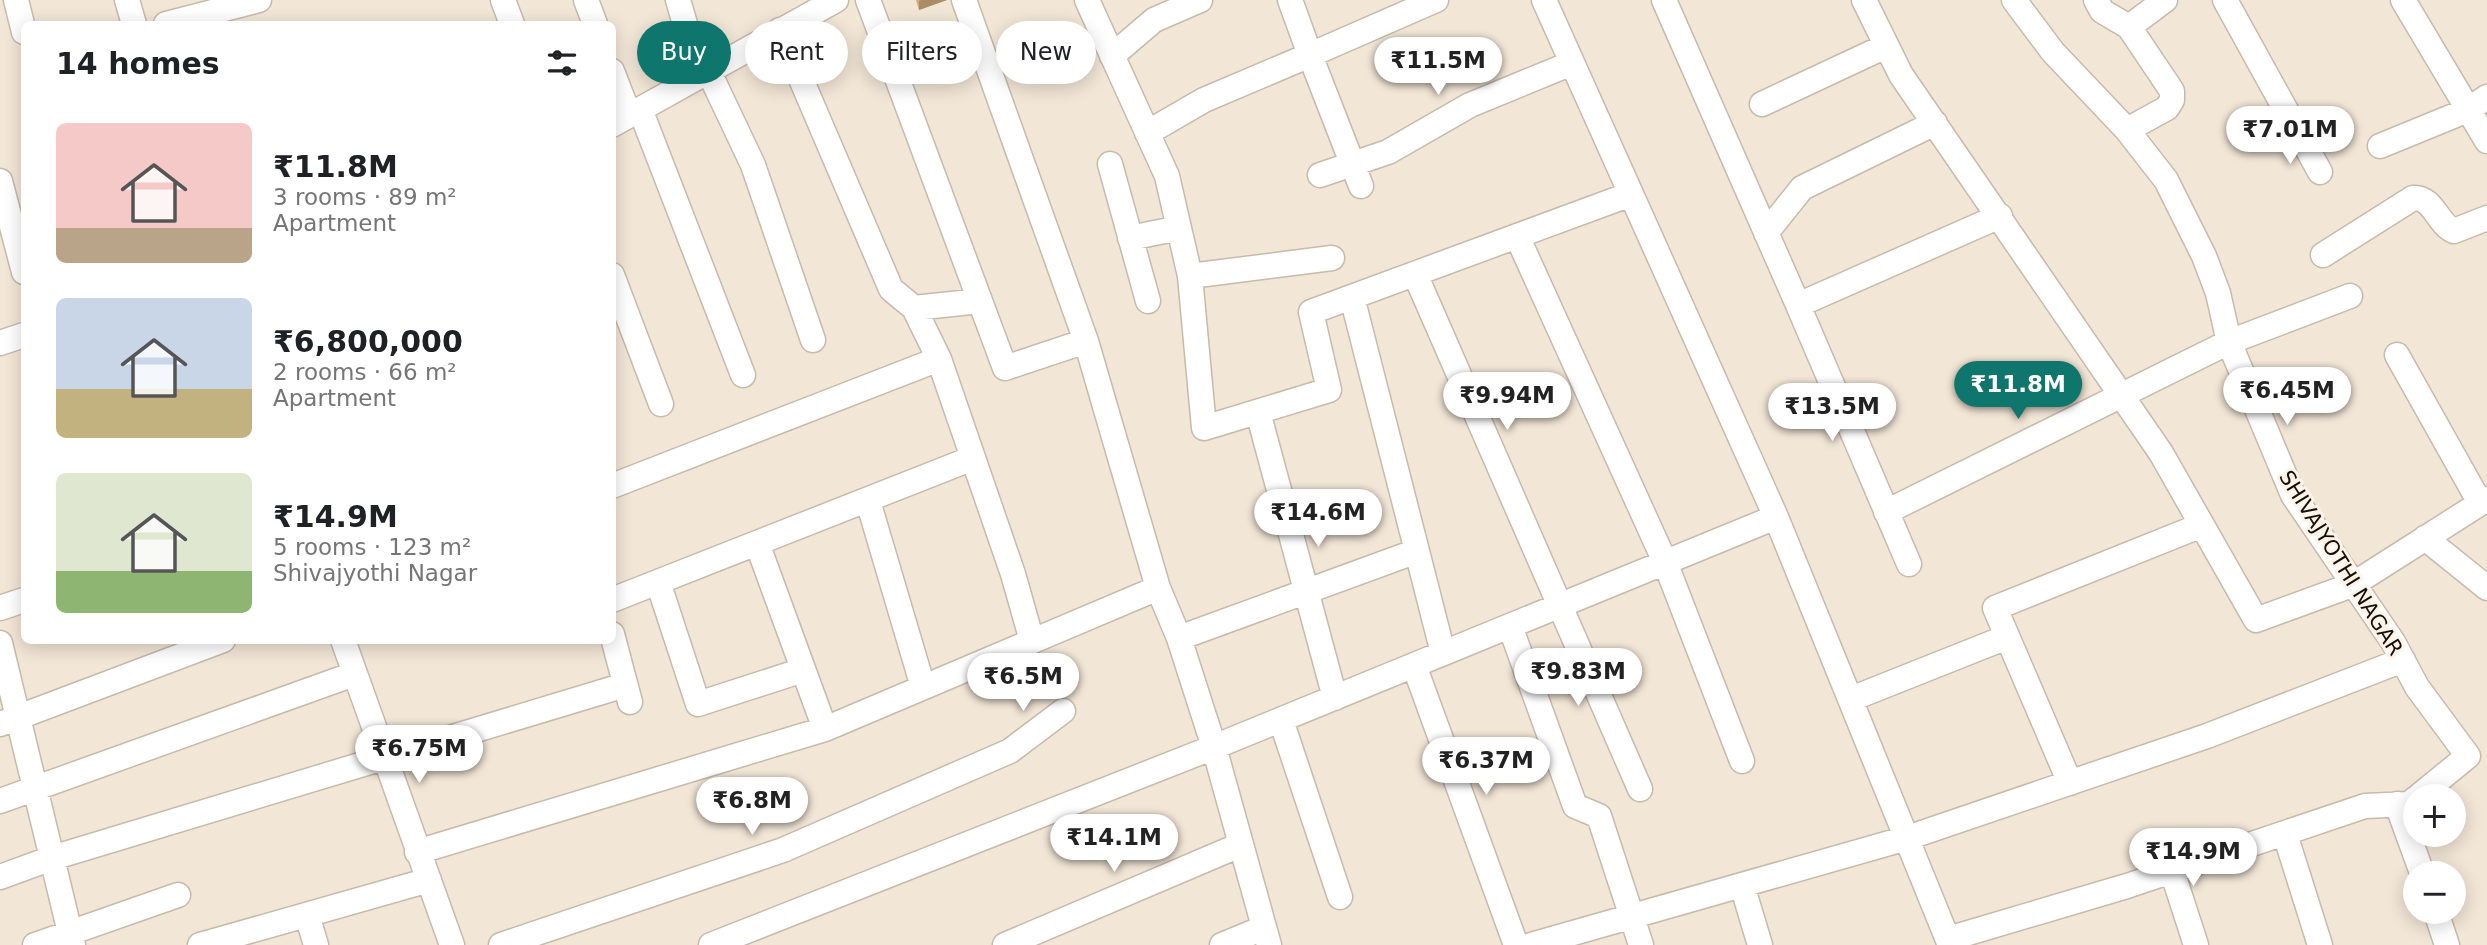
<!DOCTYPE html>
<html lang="en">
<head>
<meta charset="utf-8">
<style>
	:root { --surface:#fff; --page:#f2f2f2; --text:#202124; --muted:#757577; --accent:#0f766e }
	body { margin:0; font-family:"DejaVu Sans",sans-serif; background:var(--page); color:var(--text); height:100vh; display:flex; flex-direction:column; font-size:26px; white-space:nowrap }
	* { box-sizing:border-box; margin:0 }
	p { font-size:23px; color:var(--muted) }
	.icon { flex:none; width:38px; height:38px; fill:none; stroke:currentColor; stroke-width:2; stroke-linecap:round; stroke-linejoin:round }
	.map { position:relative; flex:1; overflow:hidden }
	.details { position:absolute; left:21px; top:21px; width:595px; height:623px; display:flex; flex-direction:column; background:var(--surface); border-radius:10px; box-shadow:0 4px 18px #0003 }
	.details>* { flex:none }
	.hud { position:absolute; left:637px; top:21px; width:665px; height:63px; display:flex; gap:14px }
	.fabs { position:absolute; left:2403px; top:784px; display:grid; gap:14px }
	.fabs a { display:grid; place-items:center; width:63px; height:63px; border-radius:50%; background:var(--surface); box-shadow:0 4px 18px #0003; font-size:35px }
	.price { position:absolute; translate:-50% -60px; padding:0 16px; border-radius:24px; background:#fff; color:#222; font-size:23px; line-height:46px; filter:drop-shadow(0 2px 4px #0008) }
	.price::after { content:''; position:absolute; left:50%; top:42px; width:21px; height:16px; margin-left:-10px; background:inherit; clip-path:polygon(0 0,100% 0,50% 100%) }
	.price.selected { background:var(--accent); color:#fff }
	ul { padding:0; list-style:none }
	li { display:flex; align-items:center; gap:21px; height:175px; padding:0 35px }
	li span { display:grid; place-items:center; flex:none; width:196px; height:140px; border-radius:10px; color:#555 }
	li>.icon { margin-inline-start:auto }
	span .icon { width:84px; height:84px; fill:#fffc; stroke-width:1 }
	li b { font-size:30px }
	h2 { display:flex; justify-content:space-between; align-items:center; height:84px; padding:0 35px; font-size:30px }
	.pill { padding:0 24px; border-radius:32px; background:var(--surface); box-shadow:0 4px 18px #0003; font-size:24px; line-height:63px }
	.pill.selected { background:var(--accent); color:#fff }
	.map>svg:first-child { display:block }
</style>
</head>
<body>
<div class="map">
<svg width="2487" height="945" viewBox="0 0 2487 945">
	<rect width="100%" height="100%" fill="#f2e6d6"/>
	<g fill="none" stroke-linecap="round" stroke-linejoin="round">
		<g stroke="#c7baab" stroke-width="27">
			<path id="minor" d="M16 0 24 32
				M127 0 134 24
				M503 0 512 24
				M586 0 595 24
				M678 0 700 75
				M868 0 1005 368 1086 341
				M964 0 1086 341 1158 588 1179 638 1214 747 1269 945
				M1087 0 1167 176 1190 276 1204 428 1329 390 1311 312 1631 194
				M1290 0 1310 55 1436 0
				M1544 0 1776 517 1950 945
				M1664 0 1798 305 2000 216
				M1864 0 1901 75 2161 453 2256 620 2352 585 2487 499
				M2014 0 2053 52 2127 130
				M2096 0 2102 11 2129 27
				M2165 0 2129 27 2172 91V100L2167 108 2127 130 2166 180 2204 256 2218 293 2229 342 2293 495 2393 642 2417 687 2468 756 2419 796
				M2225 0 2320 172
				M2403 0 2487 141
				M166 24 259 0
				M780 30 891 289 914 308 939 359 1013 574 1032 641
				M1112 56 1154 20 1200 0
				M708 70 753 165 813 340
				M612 71 629 115
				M1762 104 1886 46
				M640 109 743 375
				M612 125 836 0
				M1147 133 1204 100 1310 55 1361 186
				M2380 146 2468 110 2487 97
				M1110 164 1148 301
				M1320 175 1388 152 1470 105 1572 63
				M0 181 24 272
				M1766 233 1802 188 1935 123
				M1517 236 1665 562 1742 761
				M1130 238 1179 228
				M2323 255 2413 198C2433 196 2438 225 2454 231L2487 218
				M1415 274 1640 789
				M612 275 661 404
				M1190 276 1332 258
				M1352 297 1443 653
				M1798 305 1909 564
				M914 308 980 301
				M0 343 24 335
				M2397 355 2480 503
				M1258 412 1335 698
				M612 486 939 359
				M868 501 923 687
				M1886 512 2229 342 2350 296
				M2425 538 2487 588
				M757 543 825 729
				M658 582 698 704 803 670
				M612 600 973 458
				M0 608 24 600
				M1510 626 1575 806 1599 816 1641 945
				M612 634 630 702
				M1179 638 1417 551
				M343 640 452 945
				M0 643 73 945
				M1414 665 1516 945
				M1851 699 2007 637
				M1281 720 1340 897
				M0 724 223 640
				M2070 783 1995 608 2202 525
				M0 801 354 674
				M2397 804 2422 873
				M2285 834 2320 945
				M417 852 825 729 1158 588
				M2172 871 2196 945
				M0 877 52 858 625 685
				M1742 885 1760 945
				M2436 912 2447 945
				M307 915 316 945
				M1948 939 2127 886 2365 806 2410 804 2415 799
				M35 945 178 895
				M200 945 429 880
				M501 945 783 850 1010 751 1063 711
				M711 945 1214 747 1776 517
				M1005 945 1240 845
				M1222 945 1263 928
				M1531 945 1907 838 2207 736 2403 660"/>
		</g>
		<use href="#minor" stroke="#fff" stroke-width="24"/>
	</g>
	<path fill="#d0ad7f" d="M916 0H947L919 10Z"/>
	<path fill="#a98d68" d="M921 0H947L919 10V1Z"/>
	<g text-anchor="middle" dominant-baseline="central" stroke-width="6" stroke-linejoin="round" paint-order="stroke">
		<g font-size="21" fill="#130f0a" stroke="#fef3e6">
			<text transform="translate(2341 563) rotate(58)">SHIVAJYOTHI NAGAR</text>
		</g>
	</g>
</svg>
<div class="fabs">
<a>+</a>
<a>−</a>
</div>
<b class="price" style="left:1438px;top:97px">₹11.5M</b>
<b class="price" style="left:2290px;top:166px">₹7.01M</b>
<b class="price selected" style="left:2018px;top:421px">₹11.8M</b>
<b class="price" style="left:2287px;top:427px">₹6.45M</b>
<b class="price" style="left:1507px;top:432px">₹9.94M</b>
<b class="price" style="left:1832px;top:443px">₹13.5M</b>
<b class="price" style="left:1318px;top:549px">₹14.6M</b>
<b class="price" style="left:1578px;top:708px">₹9.83M</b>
<b class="price" style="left:1023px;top:713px">₹6.5M</b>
<b class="price" style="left:419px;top:785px">₹6.75M</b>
<b class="price" style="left:1486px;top:797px">₹6.37M</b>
<b class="price" style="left:752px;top:837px">₹6.8M</b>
<b class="price" style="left:1114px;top:874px">₹14.1M</b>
<b class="price" style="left:2193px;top:888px">₹14.9M</b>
<div class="hud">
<a class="pill selected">Buy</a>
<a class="pill">Rent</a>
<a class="pill">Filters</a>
<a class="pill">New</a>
</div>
<section class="details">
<h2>14 homes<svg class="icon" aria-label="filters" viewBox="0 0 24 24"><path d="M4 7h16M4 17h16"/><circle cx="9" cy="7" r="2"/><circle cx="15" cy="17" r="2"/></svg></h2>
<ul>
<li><span style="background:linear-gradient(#f6c9c9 75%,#b9a48a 0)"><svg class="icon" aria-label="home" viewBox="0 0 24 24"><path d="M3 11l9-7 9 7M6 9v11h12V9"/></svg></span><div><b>₹11.8M</b><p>3 rooms · 89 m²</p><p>Apartment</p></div></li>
<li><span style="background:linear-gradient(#c9d6e8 65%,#c2b280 0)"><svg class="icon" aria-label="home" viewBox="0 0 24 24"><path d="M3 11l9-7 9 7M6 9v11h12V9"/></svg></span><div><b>₹6,800,000</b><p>2 rooms · 66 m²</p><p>Apartment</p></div></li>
<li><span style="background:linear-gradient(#dfe7d0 70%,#8fb573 0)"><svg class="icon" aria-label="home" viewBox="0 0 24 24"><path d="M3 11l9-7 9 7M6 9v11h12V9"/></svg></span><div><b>₹14.9M</b><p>5 rooms · 123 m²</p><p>Shivajyothi Nagar</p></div></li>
</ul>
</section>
</div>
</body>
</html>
